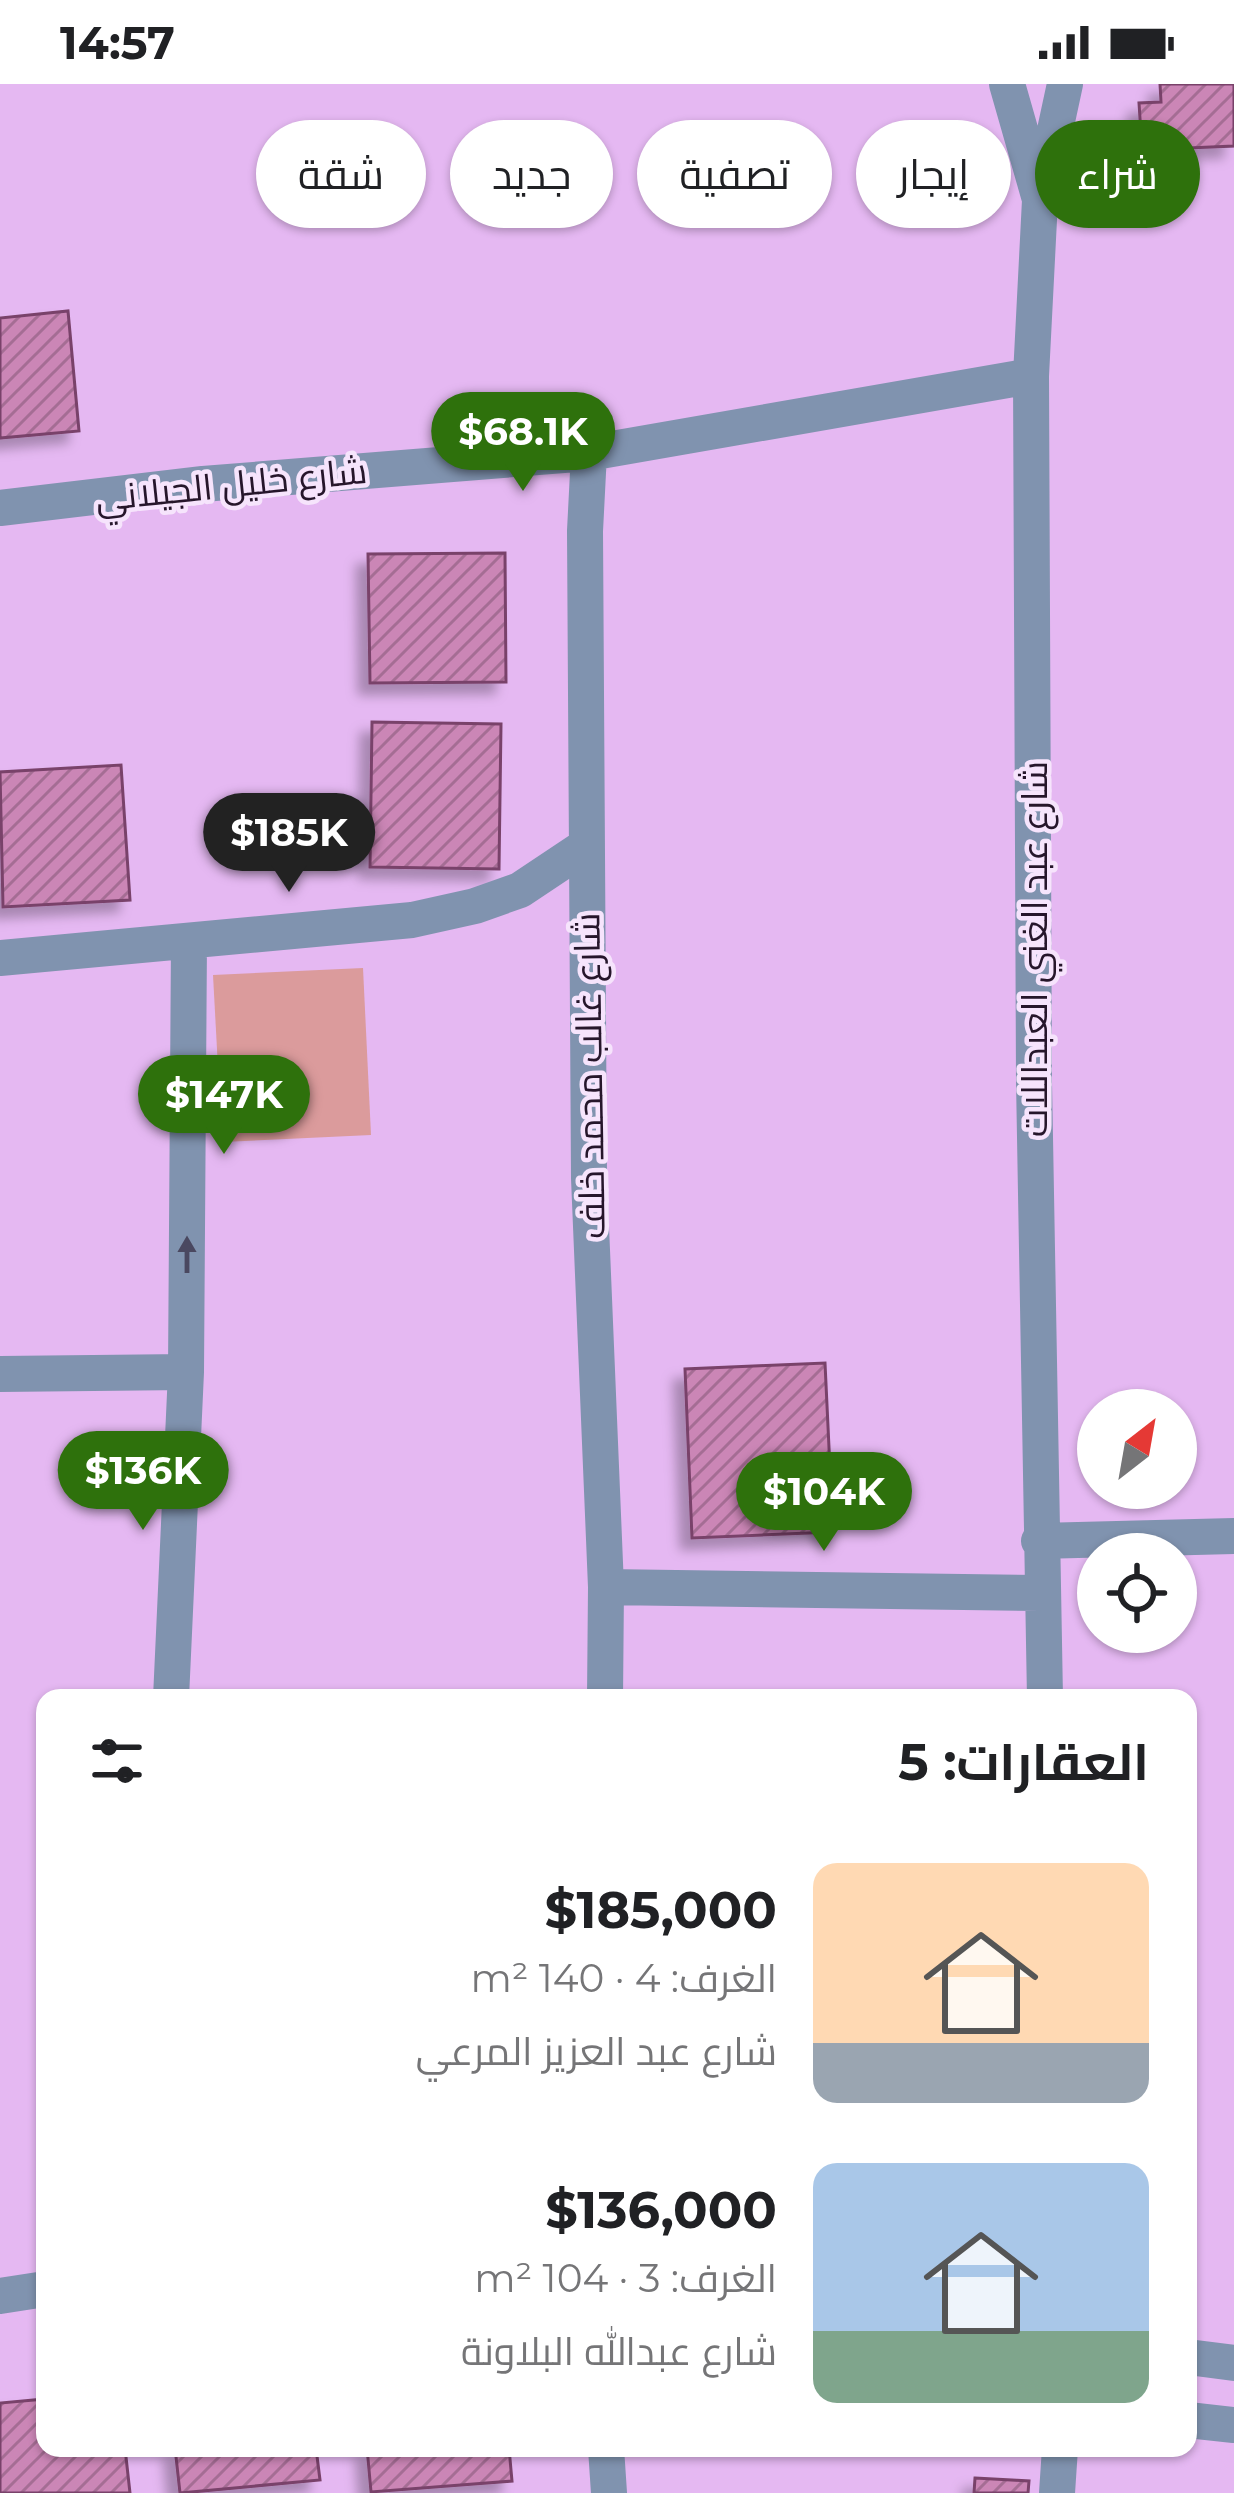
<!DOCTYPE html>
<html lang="ar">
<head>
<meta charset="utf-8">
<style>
	:root { --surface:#fff; --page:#f2f2f2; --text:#202124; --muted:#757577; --accent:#2e710c }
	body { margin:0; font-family:Montserrat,Cairo,sans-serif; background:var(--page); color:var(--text); direction:rtl; height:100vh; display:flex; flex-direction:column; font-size:45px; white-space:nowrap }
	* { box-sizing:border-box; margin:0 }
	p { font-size:39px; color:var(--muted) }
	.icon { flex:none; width:66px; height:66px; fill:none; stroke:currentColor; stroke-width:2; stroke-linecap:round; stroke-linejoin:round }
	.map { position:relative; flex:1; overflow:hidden; direction:ltr }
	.details { position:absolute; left:36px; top:1605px; width:1161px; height:768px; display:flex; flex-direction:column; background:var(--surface); border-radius:24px; box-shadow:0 3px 9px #0004; direction:rtl }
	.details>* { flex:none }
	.top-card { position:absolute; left:36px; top:36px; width:1164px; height:108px; direction:rtl; display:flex; gap:24px }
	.needle { width:78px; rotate:31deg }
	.tools { position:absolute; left:1077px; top:1305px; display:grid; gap:24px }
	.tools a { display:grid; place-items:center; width:120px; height:120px; border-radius:50%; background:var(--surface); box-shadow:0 3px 9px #0004; font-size:60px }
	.price { position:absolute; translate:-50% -102px; padding:0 27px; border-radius:42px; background:var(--accent); color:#fff; font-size:39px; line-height:78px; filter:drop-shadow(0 3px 6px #0008) }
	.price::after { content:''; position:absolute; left:50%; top:72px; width:36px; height:27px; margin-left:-18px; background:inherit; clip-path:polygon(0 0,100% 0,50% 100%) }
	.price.on { background:#222; color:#fff }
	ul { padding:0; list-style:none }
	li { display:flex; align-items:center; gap:36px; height:300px; padding:0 48px }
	li span { display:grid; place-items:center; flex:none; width:336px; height:240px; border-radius:24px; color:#555 }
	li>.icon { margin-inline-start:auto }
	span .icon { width:144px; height:144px; fill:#fffc; stroke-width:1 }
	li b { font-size:51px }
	h2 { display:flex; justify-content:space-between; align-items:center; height:144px; padding:0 48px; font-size:51px }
	.pill { padding:0 42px; border-radius:54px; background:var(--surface); box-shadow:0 3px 9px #0004; font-size:42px; line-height:108px }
	.pill.on { background:var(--accent); color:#fff }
	.status { display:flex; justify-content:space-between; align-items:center; height:84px; padding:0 60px; background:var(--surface); direction:ltr }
	.status svg { height:33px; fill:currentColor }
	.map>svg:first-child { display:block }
</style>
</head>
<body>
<div class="status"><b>14:57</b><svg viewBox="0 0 49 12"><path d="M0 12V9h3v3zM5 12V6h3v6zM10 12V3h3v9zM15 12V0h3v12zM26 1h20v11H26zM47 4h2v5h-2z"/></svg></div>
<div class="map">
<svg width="1234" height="2409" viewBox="0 0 1234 2409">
	<defs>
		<pattern id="building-hatch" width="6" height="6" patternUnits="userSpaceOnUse" patternTransform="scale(3)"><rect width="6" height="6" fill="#cb86b6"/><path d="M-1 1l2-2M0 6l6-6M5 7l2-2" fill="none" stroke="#a56d94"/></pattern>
		<filter id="shadow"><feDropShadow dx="-11" dy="11" stdDeviation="6" flood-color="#0004"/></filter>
	</defs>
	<rect width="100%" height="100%" fill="#e5b8f2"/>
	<path fill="#db9b9c" d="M363 884 371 1051 222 1058 213 891Z"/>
	<path fill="url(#building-hatch)" stroke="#79426a" stroke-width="3" filter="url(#shadow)" d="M1160 0H1234V62L1142 66 1139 19 1161 18Z
		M68 227 79 347 0 354V234Z
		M505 469 506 598 370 599 368 470Z
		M372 638 501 640 499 785 370 783Z
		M121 681 130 816 3 823 0 688Z
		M825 1279 833 1448 692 1454 685 1285Z
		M45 2315V2364H125L130 2409H0V2319Z
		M175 2364H316L320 2396 180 2409Z
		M367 2364H509L512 2397 371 2408Z
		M975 2394 1029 2397 1028 2409H974Z"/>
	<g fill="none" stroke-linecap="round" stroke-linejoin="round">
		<path stroke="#8093af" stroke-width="36" d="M1007 0 1039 112
			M589 369 585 447 589 1094 606 1503 605 1614
			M0 424 203 400 589 369 1031 292
			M0 874 412 836 475 822 520 806 586 762
			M0 1290 186 1288
			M1039 1457 1234 1452
			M606 1503 1040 1509
			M171 1614 186 1288 189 857
			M1045 1614 1034 997 1031 292 1040 116 1065 0
			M0 2212 45 2205
			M1188 2273 1234 2279
			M1188 2336 1234 2341
			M606 2364 609 2409
			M1057 2409 1060 2364"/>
	</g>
	<defs><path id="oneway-solid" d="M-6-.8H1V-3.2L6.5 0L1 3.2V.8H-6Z" transform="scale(3)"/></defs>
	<use fill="#4a4860" href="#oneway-solid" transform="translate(187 1171) rotate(-90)"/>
	<g text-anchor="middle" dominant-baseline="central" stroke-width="9" stroke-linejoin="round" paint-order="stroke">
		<g font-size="36" fill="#26162b" stroke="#f6e4fc">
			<text transform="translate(231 400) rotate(-6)">شارع خليل الجيلاني</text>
			<text transform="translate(1034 865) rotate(-90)">شارع عبد الغني العبداللات</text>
			<text transform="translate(589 992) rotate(-91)">شارع غالب محمد خلف</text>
		</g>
	</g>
</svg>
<div class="tools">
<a><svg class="needle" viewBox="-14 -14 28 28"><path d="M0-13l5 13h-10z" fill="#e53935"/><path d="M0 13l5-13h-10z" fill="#757577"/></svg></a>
<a><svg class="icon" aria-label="locate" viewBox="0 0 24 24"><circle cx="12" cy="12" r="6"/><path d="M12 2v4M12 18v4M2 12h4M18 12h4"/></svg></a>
</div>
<b class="price" style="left:523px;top:410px">$68.1K</b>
<b class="price on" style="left:289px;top:811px">$185K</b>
<b class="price" style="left:224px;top:1073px">$147K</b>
<b class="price" style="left:143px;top:1449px">$136K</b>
<b class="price" style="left:824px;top:1470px">$104K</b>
<div class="top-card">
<a class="pill on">شراء</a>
<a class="pill">إيجار</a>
<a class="pill">تصفية</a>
<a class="pill">جديد</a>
<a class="pill">شقة</a>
</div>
<section class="details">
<h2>العقارات: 5<svg class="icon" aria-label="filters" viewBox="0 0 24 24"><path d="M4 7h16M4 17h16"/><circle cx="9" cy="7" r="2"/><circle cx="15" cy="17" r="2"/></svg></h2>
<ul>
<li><span style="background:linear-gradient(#ffd9b3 75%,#9aa5b1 0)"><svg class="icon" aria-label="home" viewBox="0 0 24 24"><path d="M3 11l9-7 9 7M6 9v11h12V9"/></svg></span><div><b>$185,000</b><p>الغرف: 4 · 140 m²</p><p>شارع عبد العزيز المرعي</p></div></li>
<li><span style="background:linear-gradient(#a9c7e8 70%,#7fa58c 0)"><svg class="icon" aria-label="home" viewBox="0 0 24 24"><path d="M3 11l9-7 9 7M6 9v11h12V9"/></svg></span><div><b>$136,000</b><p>الغرف: 3 · 104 m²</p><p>شارع عبدالله البلاونة</p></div></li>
</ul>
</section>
</div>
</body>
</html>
